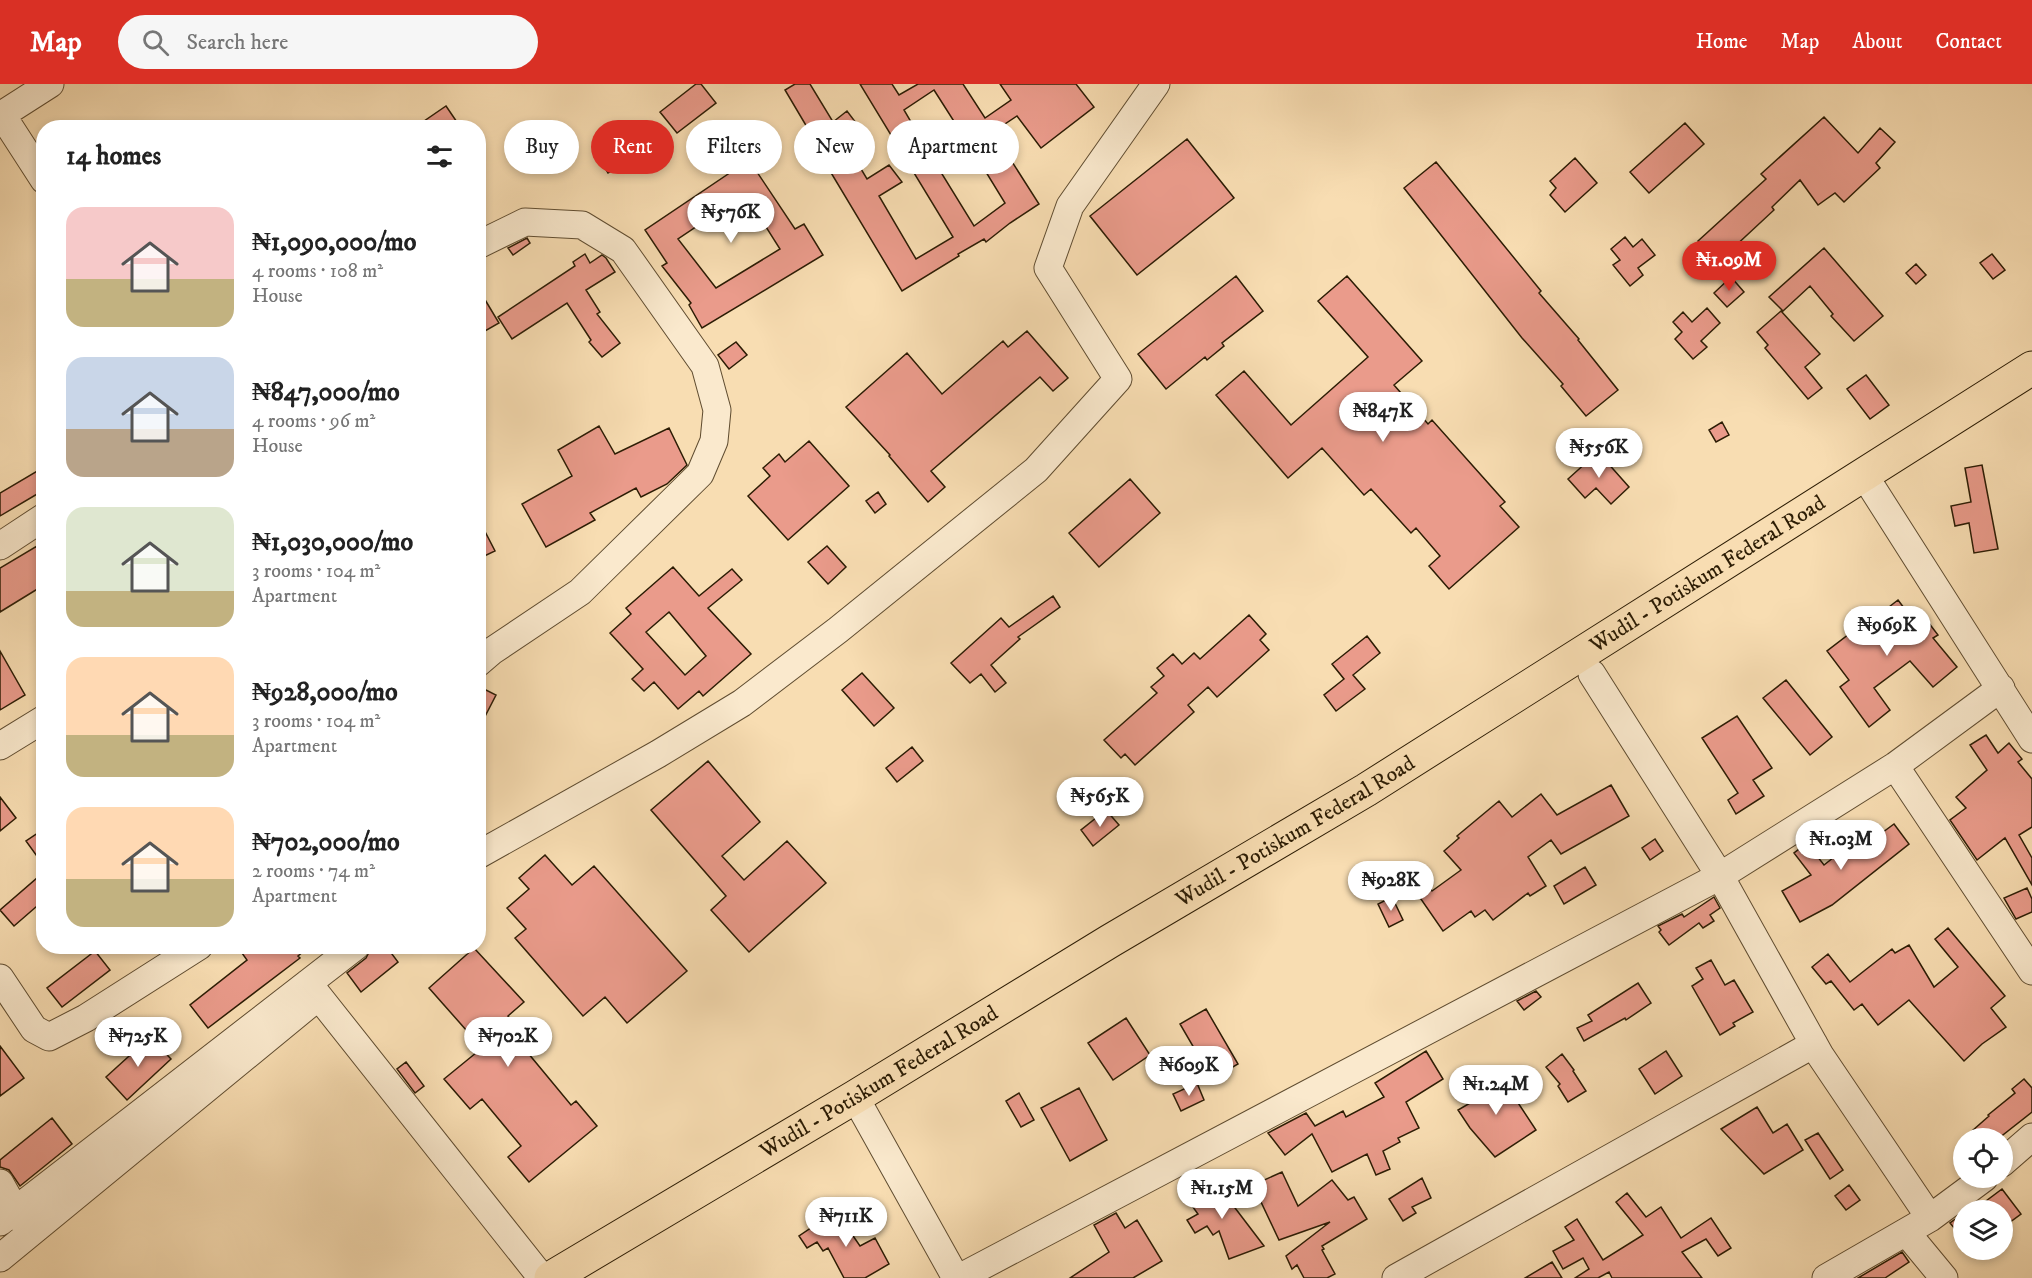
<!DOCTYPE html>
<html lang="en">
<head>
<meta charset="utf-8">
<style>
	:root { --surface:#fff; --page:#f6f6f6; --text:#222; --muted:#767676; --accent:#d93025 }
	body { margin:0; font-family:"IM FELL DW Pica",serif; background:var(--page); color:var(--text); height:100vh; display:flex; flex-direction:column; font-size:22px; white-space:nowrap }
	* { box-sizing:border-box; margin:0 }
	p { font-size:20px; color:var(--muted) }
	.icon { flex:none; width:33px; height:33px; fill:none; stroke:currentColor; stroke-width:2; stroke-linecap:round; stroke-linejoin:round }
	.map { position:relative; flex:1; overflow:hidden }
	.sheet { position:absolute; left:36px; top:36px; width:450px; height:834px; display:flex; flex-direction:column; background:var(--surface); border-radius:24px; box-shadow:0 3px 9px #0003 }
	.sheet>* { flex:none }
	.top-card { position:absolute; left:504px; top:36px; width:570px; height:54px; display:flex; gap:12px }
	.fabs { position:absolute; left:1953px; top:1044px; display:grid; gap:12px }
	.fabs a { display:grid; place-items:center; width:60px; height:60px; border-radius:50%; background:var(--surface); box-shadow:0 3px 9px #0003; font-size:30px }
	.price { position:absolute; translate:-50% -51px; padding:0 14px; border-radius:21px; background:#fff; color:#222; font-size:20px; line-height:39px; filter:drop-shadow(0 2px 3px #0008) }
	.price::after { content:''; position:absolute; left:50%; top:36px; width:18px; height:14px; margin-left:-9px; background:inherit; clip-path:polygon(0 0,100% 0,50% 100%) }
	.price.active { background:var(--accent); color:#fff }
	ul { padding:0; list-style:none }
	li { display:flex; align-items:center; gap:18px; height:150px; padding:0 30px }
	li span { display:grid; place-items:center; flex:none; width:168px; height:120px; border-radius:18px; color:#555 }
	li>.icon { margin-inline-start:auto }
	span .icon { width:72px; height:72px; fill:#fffc; stroke-width:1 }
	li b { font-size:26px }
	h2 { display:flex; justify-content:space-between; align-items:center; height:72px; padding:0 30px; font-size:26px }
	.pill { padding:0 21px; border-radius:27px; background:var(--surface); box-shadow:0 3px 9px #0003; font-size:21px; line-height:54px }
	.pill.active { background:var(--accent); color:#fff }
	header { display:flex; align-items:center; gap:36px; box-sizing:border-box; height:84px; padding:0 30px; background:var(--accent); color:#fff }
	header strong { font-size:28px }
	nav { display:flex; gap:33px; margin-inline-start:auto; font-size:21px }
	.search { width:420px; height:54px; background:var(--page); display:flex; align-items:center; gap:15px; box-sizing:border-box; padding:0 21px; border-radius:33px; color:var(--muted); font-size:22px }
	.map>svg:first-child { display:block }
</style>
</head>
<body>
<header>
<strong>Map</strong>
<div class="search"><svg class="icon" aria-label="search" viewBox="0 0 24 24"><circle cx="10" cy="10" r="6"/><path d="M15 15l6 6"/></svg>Search here</div>
<nav><a>Home</a><a>Map</a><a>About</a><a>Contact</a></nav>
</header>
<div class="map">
<svg width="2032" height="1194" viewBox="0 0 2032 1194">
	<rect width="100%" height="100%" fill="#f8ddb2"/>
	<filter id="stains"><feTurbulence type="fractalNoise" baseFrequency=".00333" numOctaves="4"/><feColorMatrix values="0 0 0 0 .2 0 0 0 0 .09 0 0 0 0 .02 0 0 0 .5 -.17"/></filter>
	<radialGradient id="worn" r=".72"><stop offset=".6" stop-color="#630" stop-opacity="0"/><stop offset="1" stop-color="#630" stop-opacity=".3"/></radialGradient>
	<path fill="#ea9b8b" stroke="#2c1c04" stroke-width="1.5" fill-rule="evenodd" d="M696 0H701L716 19 677 49 660 28Z
		M795 0H810L833 38 847 27 866 52 849 65 867 95 889 81 902 98 879 112 916 175 953 153 860 0H892L899 11 918 0H963L985 34 1011 16 1000 0H1076L1094 23 1041 64 1017 32 993 48 1039 120 1010 139 986 158 984 155 958 170 959 172 902 207 815 62 817 60 785 6ZM934 6 957 42 925 62 904 26ZM967 57 1005 119 974 142 934 77Z
		M446 22 461 44H414Z
		M1824 33 1858 69 1880 44 1895 58 1876 79 1880 84 1844 118 1835 109 1818 121 1800 96 1772 123 1774 126 1718 178 1698 157 1766 95 1761 90Z
		M639 39 653 62 608 89 594 65Z
		M1685 39 1704 60 1649 109 1630 88Z
		M1187 55 1234 114 1137 191 1090 132Z
		M1575 74 1597 99 1565 128 1550 111 1556 104 1550 97Z
		M749 76 795 145 804 140 823 171 702 244 689 221 691 219 662 182 667 179 645 146ZM745 110 780 165 716 204 678 155Z
		M1436 78 1541 207 1539 209 1579 255 1578 256 1618 306 1586 332 1561 302 1563 300 1522 254 1404 104Z
		M1625 153 1633 163 1642 155 1655 171 1638 184 1643 191 1630 202 1613 181 1620 176 1611 165Z
		M527 154 530 159 513 171 508 164Z
		M1824 164 1883 232 1854 257 1831 232 1833 230 1810 202 1783 227 1769 213Z
		M585 170 590 179 602 171 606 174 615 188 586 206 600 228 597 230 620 259 602 273 589 258 591 256 567 219 512 255 498 233 575 182 573 178Z
		M1992 170 2005 186 1993 195 1980 179Z
		M1916 180 1926 191 1916 200 1906 189Z
		M1236 192 1263 227 1222 259 1224 262 1207 276 1205 273 1166 305 1138 270Z
		M1347 192 1422 277 1394 301 1428 340 1432 336 1505 418 1500 422 1519 443 1449 505 1429 482 1440 472 1416 444 1411 449 1371 405 1364 411 1322 364 1288 394 1216 311 1244 287 1291 341 1368 273 1318 217Z
		M1731 193 1744 208 1727 223 1714 209Z
		M478 204 499 239 478 251Z
		M1707 224 1720 239 1701 257 1707 263 1693 275 1675 255 1682 248 1673 238 1683 228 1692 238Z
		M1781 227 1820 270 1805 283 1822 304 1808 315 1765 264 1768 261 1757 248Z
		M1027 247 1068 294 1053 307 1040 293 931 387 945 403 928 418 889 372 890 371 846 323 907 269 942 310 1003 257 1008 263Z
		M736 258 747 271 729 285 718 271Z
		M1866 291 1889 321 1870 335 1847 305Z
		M1722 338 1729 351 1716 358 1709 346Z
		M599 342 615 370 669 344 687 381 667 400 641 413 636 404 590 429 595 436 546 463 522 420 572 392 558 366Z
		M809 357 849 402 788 456 748 412 770 392 763 384 779 370 785 378Z
		M1598 368 1629 403 1611 420 1596 404 1585 414 1568 395Z
		M1982 381 1998 465 1974 469 1969 439 1955 442 1951 422 1971 418 1965 384Z
		M44 383V406L0 432V409Z
		M1130 395 1160 429 1099 483 1069 449Z
		M878 408 886 420 875 429 866 417Z
		M478 434 495 467 478 475Z
		M37 462 44 473V501L0 528V484Z
		M827 462 846 483 828 500 808 478Z
		M673 483 699 512 732 485 742 496 708 524 751 570 703 612 699 607 678 625 654 598 644 607 632 595 643 585 610 549 631 530 626 524ZM669 528 706 572 685 591 646 548Z
		M1053 512 1060 523 1018 553 1020 555 991 581 1006 599 995 608 981 590 970 599 951 579 1001 534 1009 543Z
		M1898 516 1916 540 1925 534 1938 551 1933 554 1957 583 1933 603 1910 577 1874 604 1890 626 1869 643 1840 603 1849 596 1827 567 1874 531 1876 533Z
		M1249 531 1266 550 1260 556 1269 566 1217 613 1208 603 1188 621 1194 628 1135 681 1125 670 1121 674 1104 656 1157 609 1151 603 1164 592 1157 584 1173 570 1182 580 1194 569 1200 575Z
		M1367 552 1380 569 1353 591 1365 605 1336 627 1324 611 1344 595 1332 580Z
		M0 567 25 611 0 626Z
		M862 589 894 624 874 642 842 606Z
		M1786 596 1832 653 1810 671 1763 614Z
		M478 602 496 611 478 646Z
		M1737 632 1772 684 1753 696 1764 712 1736 730 1728 716 1738 709 1702 654Z
		M1986 651 1998 669 2009 659 2022 675 2018 678 2032 695V743L2019 751 2032 774V801L2005 754 1977 776 1950 736 1966 724 1956 713 1987 686 1970 661Z
		M912 663 923 677 897 698 886 684Z
		M708 677 760 738 722 772 744 796 787 757 826 799 749 868 711 826 726 812 651 726Z
		M1611 701 1629 732 1561 770 1551 756 1528 773 1546 802 1530 812 1528 809 1493 836 1485 826 1475 833 1471 827 1443 847 1405 792 1419 784 1432 807 1461 786 1444 767 1459 754 1457 752 1499 717 1512 733 1541 710 1557 731Z
		M0 713 16 734 0 747Z
		M1106 726 1119 741 1093 762 1081 746Z
		M1894 740 1909 760 1832 821 1800 838 1782 807 1811 791 1794 769 1807 759 1824 781 1872 743 1879 751Z
		M44 745V782L26 757Z
		M1655 755 1663 767 1650 776 1642 764Z
		M545 771 572 801 594 782 687 887 627 939 605 913 583 932 515 854 526 845 507 824 529 805 519 794Z
		M1585 783 1596 801 1564 820 1554 802Z
		M44 788V816L14 842 0 826Z
		M2027 804 2032 815V828L2016 835 2004 814Z
		M1392 813 1403 836 1389 843 1378 820Z
		M1714 813 1720 824 1710 831 1714 837 1703 844 1699 839 1669 861 1659 848 1661 846 1658 842 1682 830 1684 833Z
		M1948 844 2005 912 1991 924 2006 943 1982 960 1964 977 1909 916 1878 941 1862 920 1854 926 1831 897 1826 900 1812 883 1828 870 1850 898 1892 865 1895 869 1909 861 1934 903 1958 883 1935 855Z
		M237 862H310L298 872 300 874 208 944 190 921 247 876Z
		M372 862H386L398 878 361 908 347 889 366 874Z
		M474 864 524 918 508 932 534 964 528 969 571 1021 576 1017 597 1042 529 1098 508 1073 521 1062 482 1015 470 1025 444 995 482 964 429 904Z
		M95 867 110 886 62 923 47 904Z
		M1711 876 1725 901 1734 896 1753 928 1733 939 1735 942 1720 951 1692 902 1703 895 1696 884Z
		M1638 899 1651 919 1626 936 1625 934 1584 957 1577 944 1592 937 1588 931Z
		M1536 907 1541 913 1524 926 1517 917Z
		M1206 925 1238 980 1212 995 1180 940Z
		M1126 934 1150 971 1113 996 1088 959Z
		M150 953 171 975 127 1016 106 993Z
		M0 962 24 994 0 1012Z
		M1426 967 1443 995 1406 1018 1419 1044 1398 1054 1400 1058 1383 1067 1390 1085 1376 1091 1367 1070 1332 1088 1312 1050 1285 1071 1268 1049 1306 1029 1315 1042 1343 1027 1346 1033 1384 1013 1375 999Z
		M1666 967 1682 992 1655 1010 1639 985Z
		M1562 970 1574 986 1573 987 1586 1007 1568 1018 1558 1002 1560 1000 1546 983Z
		M406 978 424 1002 415 1009 397 985Z
		M1497 987 1536 1046 1495 1073 1470 1044 1458 1026 1477 1015 1470 1004Z
		M2024 995 2032 1004V1028L1999 1054H1964L1989 1032 1988 1031 2015 1009 2012 1005Z
		M1197 999 1204 1016 1181 1027 1173 1010Z
		M1079 1004 1107 1056 1070 1077 1041 1024Z
		M1019 1009 1034 1036 1021 1043 1006 1017Z
		M1757 1023 1773 1049 1787 1040 1803 1066 1764 1090 1721 1045Z
		M52 1034 72 1060 20 1102 9 1086 0 1083V1076Z
		M1818 1049 1843 1086 1830 1095 1805 1056Z
		M1282 1088 1298 1122 1332 1096 1348 1116 1354 1113 1367 1135 1322 1162 1324 1165 1322 1166 1335 1190 1327 1194H1304L1297 1181 1292 1185 1286 1172 1330 1138 1279 1156 1253 1101Z
		M1422 1094 1431 1114 1412 1123 1416 1129 1403 1137 1389 1115Z
		M1213 1095 1264 1162 1229 1175 1219 1147 1213 1151 1207 1142 1195 1149 1187 1136 1198 1130 1187 1115Z
		M1849 1101 1860 1116 1846 1126 1835 1112Z
		M2002 1105 2021 1130 2002 1144V1126H1974Z
		M1627 1109 1646 1133 1661 1123 1681 1154 1711 1134 1731 1164 1718 1172 1706 1155 1682 1168 1702 1194H1612L1609 1188 1598 1194H1575L1589 1185 1583 1174 1563 1185 1553 1167 1574 1156 1565 1143 1577 1135 1603 1176 1643 1151 1616 1118Z
		M836 1127 860 1162 875 1154 889 1180 865 1194H844L828 1164 823 1167 817 1158 807 1164 799 1152Z
		M1116 1129 1125 1144 1137 1136 1162 1177 1133 1194H1070L1109 1168 1094 1141Z
		M1964 1129V1156L1950 1139Z
		M1902 1168 1909 1178 1885 1194H1858Z
		M1552 1178 1562 1194H1525Z"/>
	<g fill="none" stroke-linecap="round" stroke-linejoin="round">
		<g stroke="#5f4c30" stroke-width="29">
			<path id="minor" d="M2 31 44 96
				M0 32 50 0
				M478 161 525 138 582 141 623 166 705 282 717 326 714 357 700 390 580 508 492 567 478 579
				M1864 391 2032 655
				M0 462 44 433
				M1592 590 1720 792 1820 971 1930 1134
				M0 662 44 635
				M1895 682 2032 887
				M478 771 658 670 742 619 838 546 1036 386 1118 295 1048 184 1070 122 1156 0
				M0 894 34 945 49 953 86 934 199 862
				M308 899 542 1194
				M855 1013 956 1194
				M2002 1079 2032 1053
				M0 1099 15 1126 25 1140
				M0 1138 356 862
				M1906 1148 1944 1194
				M0 1174 313 917
				M959 1194 1720 792 1895 682 2001 604
				M1396 1194 1814 960
				M1826 1194 1930 1134 1984 1094"/>
		</g>
		<g stroke="#2c1c04" stroke-width="35">
			<g id="major">
				<path id="s1" d="M551 1194 855 1013 1110 857 1366 706 2032 284"/>
			</g>
		</g>
		<use href="#minor" stroke="#fae9cd" stroke-width="27"/>
		<use href="#major" stroke="#f8ddb2" stroke-width="33"/>
	</g>
	<g text-anchor="middle" dominant-baseline="central" stroke-width="4.5" stroke-linejoin="round" paint-order="stroke">
		<g font-size="22" fill="#2c1c04" stroke="#fae9cd">
			<text stroke="none"><textPath href="#s1" startOffset="1354">Wudil - Potiskum Federal Road</textPath></text>
			<text stroke="none"><textPath href="#s1" startOffset="868">Wudil - Potiskum Federal Road</textPath></text>
			<text stroke="none"><textPath href="#s1" startOffset="382">Wudil - Potiskum Federal Road</textPath></text>
		</g>
	</g>
	<rect width="100%" height="100%" filter="url(#stains)"/>
	<rect width="100%" height="100%" fill="url(#worn)"/>
</svg>
<div class="fabs">
<a><svg class="icon" aria-label="locate" viewBox="0 0 24 24"><circle cx="12" cy="12" r="6"/><path d="M12 2v4M12 18v4M2 12h4M18 12h4"/></svg></a>
<a><svg class="icon" aria-label="layers" viewBox="0 0 24 24"><path d="M12 4l9 5-9 5-9-5zM3 14l9 5 9-5"/></svg></a>
</div>
<b class="price" style="left:731px;top:160px">₦576K</b>
<b class="price active" style="left:1729px;top:208px">₦1.09M</b>
<b class="price" style="left:1383px;top:359px">₦847K</b>
<b class="price" style="left:1599px;top:395px">₦556K</b>
<b class="price" style="left:1887px;top:573px">₦969K</b>
<b class="price" style="left:1100px;top:744px">₦565K</b>
<b class="price" style="left:1841px;top:787px">₦1.03M</b>
<b class="price" style="left:1391px;top:828px">₦928K</b>
<b class="price" style="left:138px;top:984px">₦725K</b>
<b class="price" style="left:508px;top:984px">₦702K</b>
<b class="price" style="left:1189px;top:1013px">₦609K</b>
<b class="price" style="left:1496px;top:1032px">₦1.24M</b>
<b class="price" style="left:1222px;top:1136px">₦1.15M</b>
<b class="price" style="left:846px;top:1164px">₦711K</b>
<div class="top-card">
<a class="pill">Buy</a>
<a class="pill active">Rent</a>
<a class="pill">Filters</a>
<a class="pill">New</a>
<a class="pill">Apartment</a>
</div>
<section class="sheet">
<h2>14 homes<svg class="icon" aria-label="filters" viewBox="0 0 24 24"><path d="M4 7h16M4 17h16"/><circle cx="9" cy="7" r="2"/><circle cx="15" cy="17" r="2"/></svg></h2>
<ul>
<li><span style="background:linear-gradient(#f6c9c9 60%,#c2b280 0)"><svg class="icon" aria-label="home" viewBox="0 0 24 24"><path d="M3 11l9-7 9 7M6 9v11h12V9"/></svg></span><div><b>₦1,090,000/mo</b><p>4 rooms · 108 m²</p><p>House</p></div></li>
<li><span style="background:linear-gradient(#c9d6e8 60%,#b9a48a 0)"><svg class="icon" aria-label="home" viewBox="0 0 24 24"><path d="M3 11l9-7 9 7M6 9v11h12V9"/></svg></span><div><b>₦847,000/mo</b><p>4 rooms · 96 m²</p><p>House</p></div></li>
<li><span style="background:linear-gradient(#dfe7d0 70%,#c2b280 0)"><svg class="icon" aria-label="home" viewBox="0 0 24 24"><path d="M3 11l9-7 9 7M6 9v11h12V9"/></svg></span><div><b>₦1,030,000/mo</b><p>3 rooms · 104 m²</p><p>Apartment</p></div></li>
<li><span style="background:linear-gradient(#ffd9b3 65%,#c2b280 0)"><svg class="icon" aria-label="home" viewBox="0 0 24 24"><path d="M3 11l9-7 9 7M6 9v11h12V9"/></svg></span><div><b>₦928,000/mo</b><p>3 rooms · 104 m²</p><p>Apartment</p></div></li>
<li><span style="background:linear-gradient(#ffd9b3 60%,#c2b280 0)"><svg class="icon" aria-label="home" viewBox="0 0 24 24"><path d="M3 11l9-7 9 7M6 9v11h12V9"/></svg></span><div><b>₦702,000/mo</b><p>2 rooms · 74 m²</p><p>Apartment</p></div></li>
</ul>
</section>
</div>
</body>
</html>
